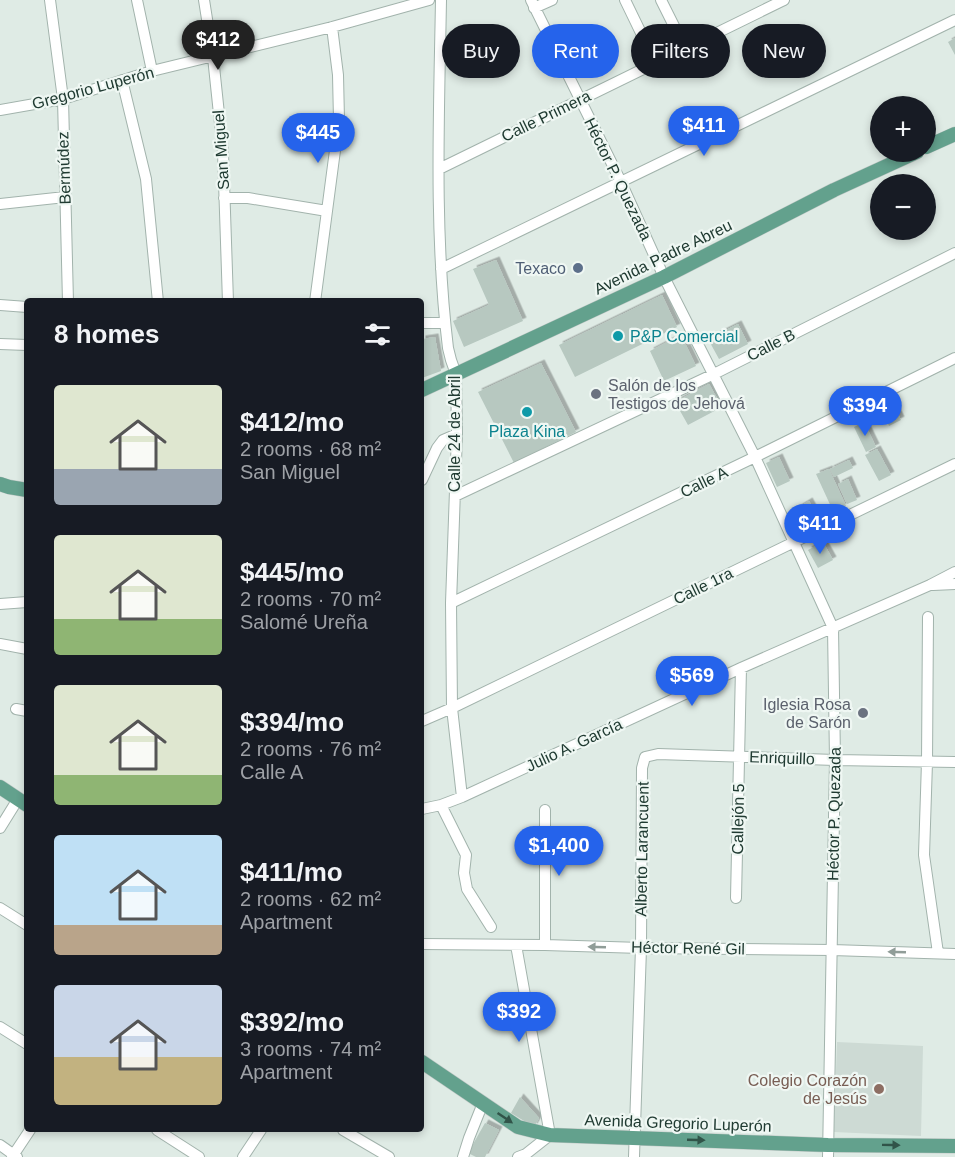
<!DOCTYPE html>
<html lang="en">
<head>
<meta charset="utf-8">
<style>
	:root { --surface:#171b24; --page:#242831; --text:#f1f3f6; --muted:#9ea1a6; --accent:#2563eb }
	body { margin:0; font-family:Arial,sans-serif; background:var(--page); color:var(--text); height:100vh; display:flex; flex-direction:column; font-size:22px; white-space:nowrap }
	* { box-sizing:border-box; margin:0 }
	p { font-size:20px; color:var(--muted) }
	.icon { flex:none; width:33px; height:33px; fill:none; stroke:currentColor; stroke-width:2; stroke-linecap:round; stroke-linejoin:round }
	.map { position:relative; flex:1; overflow:hidden }
	.details { position:absolute; left:24px; top:298px; width:400px; height:834px; display:flex; flex-direction:column; background:var(--surface); border-radius:6px; box-shadow:0 3px 9px #0003 }
	.details>* { flex:none }
	.hud { position:absolute; left:442px; top:24px; width:422px; height:54px; display:flex; gap:12px }
	.tools { position:absolute; left:870px; top:96px; display:grid; gap:12px }
	.tools a { display:grid; place-items:center; width:66px; height:66px; border-radius:50%; background:var(--surface); box-shadow:0 3px 9px #0003; font-size:30px }
	.price { position:absolute; translate:-50% -51px; padding:0 14px; border-radius:21px; background:var(--accent); color:#fff; font-size:20px; line-height:39px; filter:drop-shadow(0 2px 3px #0008) }
	.price::after { content:''; position:absolute; left:50%; top:36px; width:18px; height:14px; margin-left:-9px; background:inherit; clip-path:polygon(0 0,100% 0,50% 100%) }
	.price.selected { background:#222; color:#fff }
	ul { padding:0; list-style:none }
	li { display:flex; align-items:center; gap:18px; height:150px; padding:0 30px }
	li span { display:grid; place-items:center; flex:none; width:168px; height:120px; border-radius:6px; color:#555 }
	li>.icon { margin-inline-start:auto }
	span .icon { width:72px; height:72px; fill:#fffc; stroke-width:1 }
	li b { font-size:26px }
	h2 { display:flex; justify-content:space-between; align-items:center; height:72px; padding:0 30px; font-size:26px }
	.chip { padding:0 21px; border-radius:27px; background:var(--surface); box-shadow:0 3px 9px #0003; font-size:21px; line-height:54px }
	.chip.selected { background:var(--accent); color:#fff }
	.map>svg:first-child { display:block }
</style>
</head>
<body>
<div class="map">
<svg width="955" height="1157" viewBox="0 0 955 1157">
	<defs>
		<filter id="shadow"><feDropShadow dx="3.5" dy="-3.5" stdDeviation="0" flood-color="#0004"/></filter>
	</defs>
	<rect width="100%" height="100%" fill="#dfebe5"/>
	<path fill="#cddad4" d="M837 1042 923 1046 921 1136 834 1132Z"/>
	<path fill="#b7c8c0" filter="url(#shadow)" d="M955 38V55L948 42Z
		M496 260 523 321 464 347 453 321 489 305 473 269Z
		M662 295 677 327 575 377 559 345Z
		M738 324 748 344 719 359 708 339Z
		M681 335 696 366 664 381 650 351Z
		M435 337 441 371 422 378V339Z
		M541 363 576 432 514 463 478 392Z
		M709 384 722 407 688 425 675 402Z
		M890 397 901 420 889 426 879 402Z
		M864 422 876 447 866 452 854 427Z
		M877 449 891 475 879 481 865 455Z
		M779 457 790 481 777 487 766 463Z
		M849 460 853 468 834 477 830 469Z
		M829 469 846 506 833 511 816 474Z
		M848 479 857 500 847 504 838 484Z
		M809 501 820 521 800 533 788 514Z
		M823 542 833 560 818 568 808 550Z
		M520 1097 539 1118 534 1127 511 1113Z
		M485 1123 499 1130 485 1157H476L468 1153Z"/>
	<g fill="none" stroke-linecap="round" stroke-linejoin="round">
		<g stroke="#a2b3ac" stroke-width="12">
			<path id="minor" d="M50 0 63 99 68 302
				M137 0 152 71
				M204 0 213 57 223 152 228 302
				M441 0C439 116 434 233 448 348L451 360 456 374 457 434 451 603 452 708 462 797
				M531 0 621 182 664 277 755 457 833 628 835 760 828 1157
				M625 0 656 64
				M661 0 677 32
				M534 8 552 0
				M122 80 146 179 158 302
				M0 110 63 99 152 71 332 27 429 0
				M439 169C553 112 669 57 784 0
				M224 198H248L327 211
				M0 204 65 197
				M441 269 955 20
				M315 302 339 120 338 75 332 27
				M0 305 27 307
				M422 323H445
				M0 344 27 345
				M422 480 437 448 443 440 457 434
				M455 496 714 374 955 253
				M933 585 955 584
				M451 603 755 457 955 358
				M0 604 27 602
				M928 617 927 762 924 855 938 953
				M0 644 27 649
				M16 709 27 711
				M422 721 452 708 955 464
				M441 805 466 855 464 873 467 889 491 927
				M422 809 441 805 462 797 741 668 930 585 955 572
				M0 828 18 799
				M736 898 741 668
				M0 908 27 925
				M422 944 545 945 641 948 832 950 955 954
				M516 945 550 1135 526 1154 518 1157
				M545 945V810
				M0 1027 27 1044
				M157 1130 199 1157
				M343 1130 389 1157
				M0 1145 17 1157
				M12 1157 30 1130
				M243 1157 261 1130
				M463 1157 469 1138 483 1103
				M634 1157 641 948 642 768 645 757 658 754 835 760 955 762"/>
		</g>
		<g stroke="#c1c8c6" stroke-width="15">
			<path id="major" d="M926 147 955 134
				M422 390 664 277 834 190 917 152
				M0 484 9 487 27 490
				M0 787 27 805
				M422 1062 518 1127 550 1135 828 1145 955 1146"/>
		</g>
		<use href="#minor" stroke="#fff" stroke-width="10"/>
		<use href="#major" stroke="#63a18d" stroke-width="14"/>
	</g>
	<defs><path id="oneway-solid" d="M-6-.8H1V-3.2L6.5 0L1 3.2V.8H-6Z" transform="scale(1.5)"/></defs>
	<g fill="#909d98">
		<use href="#oneway-solid" transform="translate(597 947) rotate(-178)"/>
		<use href="#oneway-solid" transform="translate(897 952) rotate(-178)"/>
	</g>
	<g fill="#315449">
		<use href="#oneway-solid" transform="translate(505 1118) rotate(34)"/>
		<use href="#oneway-solid" transform="translate(696 1140) rotate(2)"/>
		<use href="#oneway-solid" transform="translate(891 1145) rotate(1)"/>
	</g>
	<circle fill="#5c6f8a" stroke="#eff7f3" stroke-width="2" cx="578" cy="268" r="6"/>
	<g fill="#0f9aa8" stroke="#eff7f3" stroke-width="2">
		<circle cx="618" cy="336" r="6"/>
		<circle cx="527" cy="412" r="6"/>
	</g>
	<g fill="#6b7280" stroke="#eff7f3" stroke-width="2">
		<circle cx="596" cy="394" r="6"/>
		<circle cx="863" cy="713" r="6"/>
	</g>
	<circle fill="#8d6e63" stroke="#eff7f3" stroke-width="2" cx="879" cy="1089" r="6"/>
	<g text-anchor="middle" dominant-baseline="central" stroke-width="4.5" stroke-linejoin="round" paint-order="stroke">
		<g font-size="16" fill="#203b32" stroke="#eff7f3">
			<text transform="translate(93 88) rotate(-15)">Gregorio Luperón</text>
			<text transform="translate(546 116) rotate(-26)">Calle Primera</text>
			<text transform="translate(221 150) rotate(-94)">San Miguel</text>
			<text transform="translate(64 168) rotate(-92)">Bermúdez</text>
			<text transform="translate(618 179) rotate(64)">Héctor P. Quezada</text>
			<text transform="translate(663 257) rotate(-26)">Avenida Padre Abreu</text>
			<text transform="translate(771 345) rotate(-27)">Calle B</text>
			<text transform="translate(454 434) rotate(-90)">Calle 24 de Abril</text>
			<text transform="translate(704 482) rotate(-26)">Calle A</text>
			<text transform="translate(703 586) rotate(-26)">Calle 1ra</text>
			<text transform="translate(574 745) rotate(-25)">Julio A. García</text>
			<text transform="translate(782 758) rotate(2)">Enriquillo</text>
			<text transform="translate(834 814) rotate(-89)">Héctor P. Quezada</text>
			<text transform="translate(738 819) rotate(-89)">Callejón 5</text>
			<text transform="translate(642 849) rotate(-89)">Alberto Larancuent</text>
			<text transform="translate(688 948) rotate(1)">Héctor René Gil</text>
			<text transform="translate(678 1123) rotate(2)">Avenida Gregorio Luperón</text>
		</g>
		<g font-size="16" fill="#4e5e75" stroke="#eff7f3" text-anchor="end">
			<text x="566" y="268">Texaco</text>
		</g>
		<g font-size="16" fill="#0d838f" stroke="#eff7f3" text-anchor="start">
			<text x="630" y="336">P&amp;P Comercial</text>
			<text x="527" y="431" text-anchor="middle">Plaza Kina</text>
		</g>
		<g font-size="16" fill="#5b616d" stroke="#eff7f3" text-anchor="start">
			<text x="608" y="385">Salón de los<tspan x="608" dy="18">Testigos de Jehová</tspan></text>
			<text x="851" y="704" text-anchor="end">Iglesia Rosa<tspan x="851" dy="18">de Sarón</tspan></text>
		</g>
		<g font-size="16" fill="#785e54" stroke="#eff7f3" text-anchor="end">
			<text x="867" y="1080">Colegio Corazón<tspan x="867" dy="18">de Jesús</tspan></text>
		</g>
	</g>
</svg>
<div class="tools">
<a>+</a>
<a>−</a>
</div>
<b class="price selected" style="left:218px;top:71px">$412</b>
<b class="price" style="left:704px;top:157px">$411</b>
<b class="price" style="left:318px;top:164px">$445</b>
<b class="price" style="left:865px;top:437px">$394</b>
<b class="price" style="left:820px;top:555px">$411</b>
<b class="price" style="left:692px;top:707px">$569</b>
<b class="price" style="left:559px;top:877px">$1,400</b>
<b class="price" style="left:519px;top:1043px">$392</b>
<div class="hud">
<a class="chip">Buy</a>
<a class="chip selected">Rent</a>
<a class="chip">Filters</a>
<a class="chip">New</a>
</div>
<section class="details">
<h2>8 homes<svg class="icon" aria-label="filters" viewBox="0 0 24 24"><path d="M4 7h16M4 17h16"/><circle cx="9" cy="7" r="2"/><circle cx="15" cy="17" r="2"/></svg></h2>
<ul>
<li><span style="background:linear-gradient(#dfe7d0 70%,#9aa5b1 0)"><svg class="icon" aria-label="home" viewBox="0 0 24 24"><path d="M3 11l9-7 9 7M6 9v11h12V9"/></svg></span><div><b>$412/mo</b><p>2 rooms · 68 m²</p><p>San Miguel</p></div></li>
<li><span style="background:linear-gradient(#dfe7d0 70%,#8fb573 0)"><svg class="icon" aria-label="home" viewBox="0 0 24 24"><path d="M3 11l9-7 9 7M6 9v11h12V9"/></svg></span><div><b>$445/mo</b><p>2 rooms · 70 m²</p><p>Salomé Ureña</p></div></li>
<li><span style="background:linear-gradient(#dfe7d0 75%,#8fb573 0)"><svg class="icon" aria-label="home" viewBox="0 0 24 24"><path d="M3 11l9-7 9 7M6 9v11h12V9"/></svg></span><div><b>$394/mo</b><p>2 rooms · 76 m²</p><p>Calle A</p></div></li>
<li><span style="background:linear-gradient(#bfe0f5 75%,#b9a48a 0)"><svg class="icon" aria-label="home" viewBox="0 0 24 24"><path d="M3 11l9-7 9 7M6 9v11h12V9"/></svg></span><div><b>$411/mo</b><p>2 rooms · 62 m²</p><p>Apartment</p></div></li>
<li><span style="background:linear-gradient(#c9d6e8 60%,#c2b280 0)"><svg class="icon" aria-label="home" viewBox="0 0 24 24"><path d="M3 11l9-7 9 7M6 9v11h12V9"/></svg></span><div><b>$392/mo</b><p>3 rooms · 74 m²</p><p>Apartment</p></div></li>
</ul>
</section>
</div>
</body>
</html>
